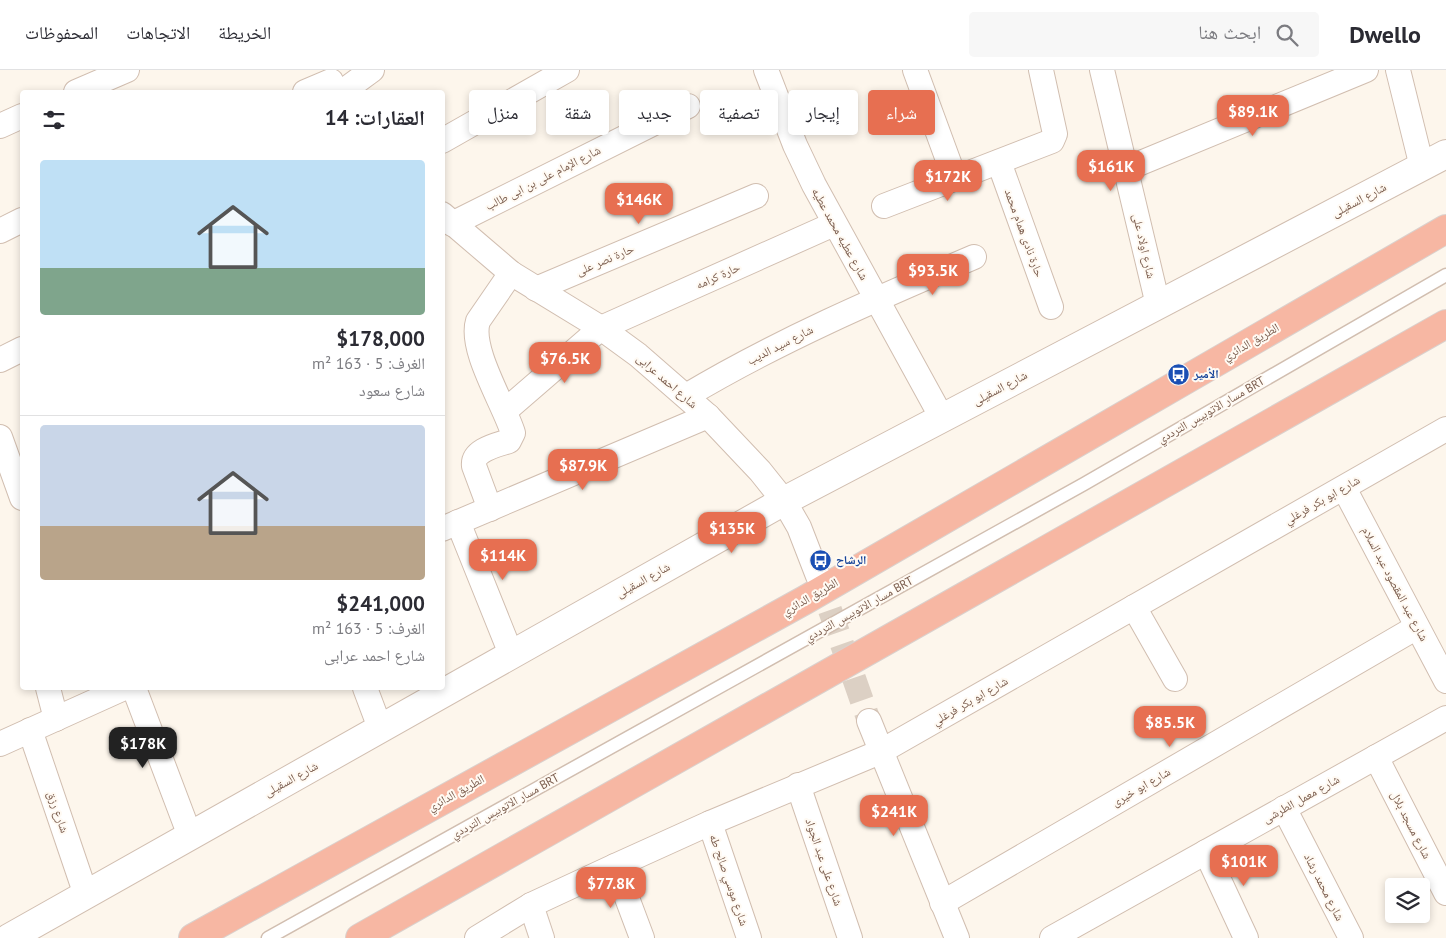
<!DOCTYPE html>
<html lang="ar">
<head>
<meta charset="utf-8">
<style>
  body { margin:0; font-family:"PT Sans","Noto Naskh Arabic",sans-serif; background:#f7f7f7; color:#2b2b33; direction:rtl; height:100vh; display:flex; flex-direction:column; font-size:19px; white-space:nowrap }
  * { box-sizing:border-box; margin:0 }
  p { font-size:16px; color:#7c7c81 }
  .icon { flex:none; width:28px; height:28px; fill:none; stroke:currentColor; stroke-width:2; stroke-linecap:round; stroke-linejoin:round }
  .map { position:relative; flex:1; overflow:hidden; direction:ltr }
  .details { position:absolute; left:20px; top:20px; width:425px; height:600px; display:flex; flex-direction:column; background:#fff; border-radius:5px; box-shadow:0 2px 8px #0003; direction:rtl }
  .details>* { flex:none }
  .top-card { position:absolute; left:460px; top:20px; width:475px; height:45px; direction:rtl; display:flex; gap:10px }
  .fabs { position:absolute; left:1385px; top:808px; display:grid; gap:10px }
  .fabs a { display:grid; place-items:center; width:45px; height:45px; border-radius:5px; background:#fff; box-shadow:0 2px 8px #0003; font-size:25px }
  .price { position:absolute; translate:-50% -42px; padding:0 11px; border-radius:10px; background:#e76f51; color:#fff; font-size:16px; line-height:32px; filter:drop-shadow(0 1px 2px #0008) }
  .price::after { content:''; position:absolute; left:50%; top:30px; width:15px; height:11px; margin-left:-8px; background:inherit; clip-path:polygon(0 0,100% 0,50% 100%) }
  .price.current { background:#222; color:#fff }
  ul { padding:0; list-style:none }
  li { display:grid; align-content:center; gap:10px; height:265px; padding:0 20px }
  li+li { border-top:1px solid #e1e1e2 }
  li span { display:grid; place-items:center; height:155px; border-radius:5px; color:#555 }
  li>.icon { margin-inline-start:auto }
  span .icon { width:90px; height:90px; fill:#fffc; stroke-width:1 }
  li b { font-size:21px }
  h2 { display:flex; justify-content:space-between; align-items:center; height:60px; padding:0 20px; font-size:21px }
  .pill { padding:0 18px; border-radius:5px; background:#fff; box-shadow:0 2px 8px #0003; font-size:18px; line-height:45px }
  .pill.current { background:#e76f51; color:#fff }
  header { display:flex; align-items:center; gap:30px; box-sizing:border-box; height:70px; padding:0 25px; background:#fff; border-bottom:1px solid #e1e1e2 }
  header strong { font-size:24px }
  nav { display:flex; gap:28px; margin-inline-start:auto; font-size:18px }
  .search { width:350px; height:45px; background:#f7f7f7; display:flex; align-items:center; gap:12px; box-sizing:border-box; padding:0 18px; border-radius:5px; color:#7c7c81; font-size:19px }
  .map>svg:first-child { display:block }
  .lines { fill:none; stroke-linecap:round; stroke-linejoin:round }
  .minor-tunnel { stroke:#dcd0c4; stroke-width:24; stroke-dasharray:24 12; stroke-linecap:butt }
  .service-casing { stroke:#d1beb0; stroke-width:15 }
  .minor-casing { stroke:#d1beb0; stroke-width:26 }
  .tertiary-casing { stroke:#d1beb0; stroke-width:30 }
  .motorway-casing { stroke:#dad1cd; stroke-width:30 }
  .service { stroke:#fff; stroke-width:12 }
  .minor { stroke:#fff; stroke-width:24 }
  .tertiary { stroke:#fff; stroke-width:28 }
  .motorway { stroke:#f7b7a3; stroke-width:28 }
  .labels { text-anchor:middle; stroke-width:4; stroke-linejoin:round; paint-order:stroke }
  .street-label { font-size:12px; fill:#7a5c4d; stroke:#fffaf3 }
  .transit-label { font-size:12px; font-weight:bold; fill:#164399; stroke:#fffaf3; text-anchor:start }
</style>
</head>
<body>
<header>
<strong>Dwello</strong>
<div class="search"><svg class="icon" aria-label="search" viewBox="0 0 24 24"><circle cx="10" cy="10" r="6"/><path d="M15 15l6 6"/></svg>ابحث هنا</div>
<nav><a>الخريطة</a><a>الاتجاهات</a><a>المحفوظات</a></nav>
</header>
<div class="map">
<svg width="1446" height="868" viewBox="0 0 1446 868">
  <rect width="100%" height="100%" fill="#fdf6ec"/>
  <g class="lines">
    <!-- minor-tunnel -->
    <polyline class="minor-tunnel" points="818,506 869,651"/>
    <defs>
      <polyline id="service" points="268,868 1084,414 1446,205"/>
      <g id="minor">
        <polyline points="766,0 795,75 814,115 942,348"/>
        <polyline points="915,0 955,109"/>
        <polyline points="1102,0 1158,235"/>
        <polyline points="1398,0 1422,97"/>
        <polyline points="76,22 127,0"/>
        <polyline points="305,22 331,11"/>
        <polyline points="342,22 372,0"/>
        <polyline points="0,56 22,46"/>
        <polyline points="442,71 567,0"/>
        <polyline points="999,92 1051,237"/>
        <polyline points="1126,99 1366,0"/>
        <polyline points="884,136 1052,71 1055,64 1041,0"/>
        <polyline points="442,144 511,203 601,258 638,285 708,346 760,401 784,431 799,457 818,506"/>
        <polyline points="452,154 688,36"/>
        <polyline points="0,161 22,150"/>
        <polyline points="536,219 756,126"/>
        <polyline points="0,290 22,279"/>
        <path d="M686 326C778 271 876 229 974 187"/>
        <polyline points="505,341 601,258 834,154"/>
        <polyline points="0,367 22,428"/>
        <polyline points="1344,418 1446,611"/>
        <path d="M490 439 474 396C472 380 497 375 509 371L513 363C504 334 469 279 478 251L511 203"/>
        <polyline points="458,452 511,584"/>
        <polyline points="442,459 708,346"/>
        <polyline points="1134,537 1175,609"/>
        <polyline points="48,618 56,649"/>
        <polyline points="134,618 190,766"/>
        <polyline points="365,618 380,658"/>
        <polyline points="869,651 957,868"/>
        <polyline points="30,660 86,825"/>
        <polyline points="0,674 124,618"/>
        <polyline points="1376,687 1446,823"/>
        <polyline points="798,715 850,868"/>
        <polyline points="1284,738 1351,868"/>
        <polyline points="710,753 749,868"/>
        <polyline points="1206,782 1246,868"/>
        <polyline points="615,796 642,868"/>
        <polyline points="942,833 1417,557"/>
        <polyline points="531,835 542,868"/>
        <polyline points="477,868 531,835 615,796 710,753 880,682 1446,359"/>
        <polyline points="1052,868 1446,648"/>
      </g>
      <polyline id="tertiary" points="9,868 784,431 1446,84"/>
      <g id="motorway">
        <polyline points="193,868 805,530 1446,159"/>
        <polyline points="360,868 1446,254"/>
      </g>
    </defs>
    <!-- service casing -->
    <use href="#service" class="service-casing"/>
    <!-- minor casing -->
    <use href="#minor" class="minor-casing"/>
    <!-- tertiary casing -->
    <use href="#tertiary" class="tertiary-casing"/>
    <!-- motorway casing -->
    <use href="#motorway" class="motorway-casing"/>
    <!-- service -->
    <use href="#service" class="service"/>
    <!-- minor -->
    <use href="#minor" class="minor"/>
    <!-- tertiary -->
    <use href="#tertiary" class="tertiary"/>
    <!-- motorway -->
    <use href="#motorway" class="motorway"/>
  </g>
  <!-- icons -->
  <defs>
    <symbol id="bus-disc" viewBox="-11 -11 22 22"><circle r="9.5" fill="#1a4fb4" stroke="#fffaf3"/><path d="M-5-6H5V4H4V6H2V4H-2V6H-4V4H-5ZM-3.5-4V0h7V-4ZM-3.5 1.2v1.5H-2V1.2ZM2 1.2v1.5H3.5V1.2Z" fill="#fff"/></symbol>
  </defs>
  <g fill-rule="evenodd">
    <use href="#bus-disc" x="1166" y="292" width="25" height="25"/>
    <use href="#bus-disc" x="808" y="478" width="25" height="25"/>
  </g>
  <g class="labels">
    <!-- street labels -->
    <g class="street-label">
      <text transform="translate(543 108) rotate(-27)" y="4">شارع الإمام على بن ابى طالب</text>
      <text transform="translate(1359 130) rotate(-28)" y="4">شارع السقيلى</text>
      <text transform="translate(1024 163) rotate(70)" y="4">حارة نادى همام محمد</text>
      <text transform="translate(840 164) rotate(61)" y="4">شارع عطيه محمد عطيه</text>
      <text transform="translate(1144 176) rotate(77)" y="4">شارع اولاد على</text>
      <text transform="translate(605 190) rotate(-23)" y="4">حارة نصر على</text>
      <text transform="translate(718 206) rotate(-24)" y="4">حارة كرامه</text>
      <text transform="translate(1251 272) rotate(-30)" y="4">الطريق الدائري</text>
      <text transform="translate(780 275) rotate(-27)" y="4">شارع سيد الديب</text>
      <text transform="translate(667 311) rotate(41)" y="4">شارع احمد عرابى</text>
      <text transform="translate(1000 318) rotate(-28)" y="4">شارع السقيلى</text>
      <text transform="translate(1211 340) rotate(-30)" y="4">مسار الاتوبيس الترددي BRT</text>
      <text transform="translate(1322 430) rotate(-30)" y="4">شارع ابو بكر فرغلي</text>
      <text transform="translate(643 510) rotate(-29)" y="4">شارع السقيلى</text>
      <text transform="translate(1395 514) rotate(62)" y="4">شارع عبد المقصود عبد السلام</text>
      <text transform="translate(810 527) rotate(-30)" y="4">الطريق الدائري</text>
      <text transform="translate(859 539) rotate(-29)" y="4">مسار الاتوبيس الترددي BRT</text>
      <text transform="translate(970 631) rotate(-30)" y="4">شارع ابو بكر فرغلي</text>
      <text transform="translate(291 709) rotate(-29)" y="4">شارع السقيلى</text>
      <text transform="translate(1141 717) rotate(-30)" y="4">شارع ابو خيرى</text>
      <text transform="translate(456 723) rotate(-29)" y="4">الطريق الدائري</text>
      <text transform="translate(1301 729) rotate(-29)" y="4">شارع معمل الطرشى</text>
      <text transform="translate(505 736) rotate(-29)" y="4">مسار الاتوبيس الترددي BRT</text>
      <text transform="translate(58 742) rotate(71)" y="4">شارع رزق</text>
      <text transform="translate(1411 755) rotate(63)" y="4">شارع مسجد بلال</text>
      <text transform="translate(824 792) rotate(71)" y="4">شارع على عبد الجواد</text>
      <text transform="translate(729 810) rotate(71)" y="4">شارع موسي صالح طه</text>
      <text transform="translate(1324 817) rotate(63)" y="4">شارع محمد رشاد</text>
    </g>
    <!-- transit labels -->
    <g class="transit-label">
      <text x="1194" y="308">الأمير</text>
      <text x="836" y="494">الرشاح</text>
    </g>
  </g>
</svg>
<div class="fabs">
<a><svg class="icon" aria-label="layers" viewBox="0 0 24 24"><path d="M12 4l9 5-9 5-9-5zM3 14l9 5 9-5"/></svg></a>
</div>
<b class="price" style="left:1253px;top:67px">$89.1K</b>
<b class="price" style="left:1111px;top:122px">$161K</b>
<b class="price" style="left:948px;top:132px">$172K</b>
<b class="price" style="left:639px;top:155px">$146K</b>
<b class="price" style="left:933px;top:226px">$93.5K</b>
<b class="price" style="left:565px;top:314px">$76.5K</b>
<b class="price" style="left:583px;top:421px">$87.9K</b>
<b class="price" style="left:732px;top:484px">$135K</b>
<b class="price" style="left:503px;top:511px">$114K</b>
<b class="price" style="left:1170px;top:678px">$85.5K</b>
<b class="price current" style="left:143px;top:699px">$178K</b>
<b class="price" style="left:894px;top:767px">$241K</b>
<b class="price" style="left:1244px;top:817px">$101K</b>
<b class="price" style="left:611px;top:839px">$77.8K</b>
<div class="top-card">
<a class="pill current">شراء</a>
<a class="pill">إيجار</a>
<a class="pill">تصفية</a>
<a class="pill">جديد</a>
<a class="pill">شقة</a>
<a class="pill">منزل</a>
</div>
<section class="details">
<h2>العقارات: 14<svg class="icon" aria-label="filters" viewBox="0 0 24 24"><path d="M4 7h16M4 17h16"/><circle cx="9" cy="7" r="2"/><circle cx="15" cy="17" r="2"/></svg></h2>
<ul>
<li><span style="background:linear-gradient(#bfe0f5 70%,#7fa58c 0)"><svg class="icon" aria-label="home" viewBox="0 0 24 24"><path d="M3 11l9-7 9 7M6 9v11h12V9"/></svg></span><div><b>$178,000</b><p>الغرف: 5 · 163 m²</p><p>شارع سعود</p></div></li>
<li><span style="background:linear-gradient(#c9d6e8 65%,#b9a48a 0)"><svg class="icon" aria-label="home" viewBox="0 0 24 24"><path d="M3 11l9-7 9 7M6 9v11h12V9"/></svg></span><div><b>$241,000</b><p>الغرف: 5 · 163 m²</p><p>شارع احمد عرابى</p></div></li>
</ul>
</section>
</div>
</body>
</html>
